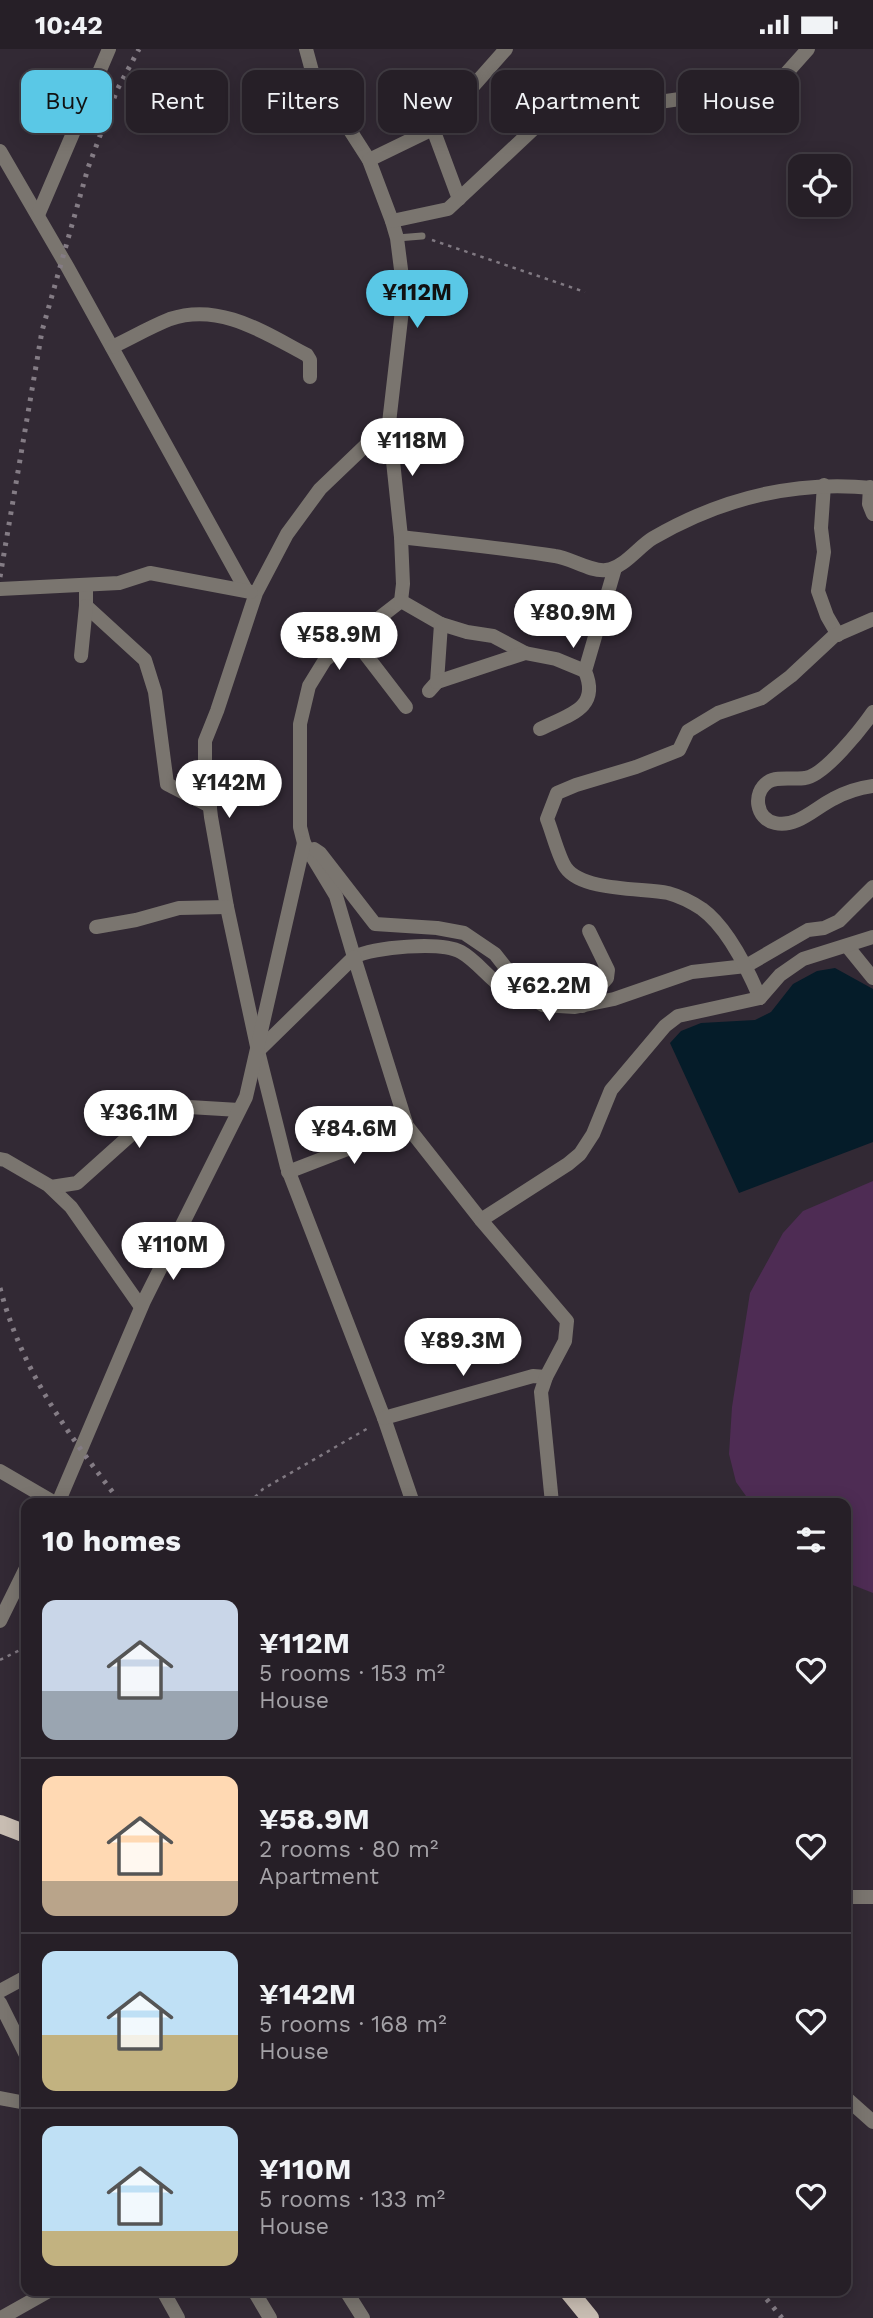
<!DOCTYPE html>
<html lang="en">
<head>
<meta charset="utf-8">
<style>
  body { margin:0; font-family:"Work Sans",sans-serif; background:#2e272f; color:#f1f3f6; height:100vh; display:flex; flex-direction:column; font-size:26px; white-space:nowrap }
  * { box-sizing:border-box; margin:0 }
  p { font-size:23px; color:#a4a2a7 }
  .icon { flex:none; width:38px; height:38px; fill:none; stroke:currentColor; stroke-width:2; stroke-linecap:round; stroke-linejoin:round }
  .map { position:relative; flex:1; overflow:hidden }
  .panel { position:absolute; left:21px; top:1449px; width:830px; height:798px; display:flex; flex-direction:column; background:#261f27; border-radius:14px; box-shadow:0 4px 18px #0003,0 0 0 2px #423d44 }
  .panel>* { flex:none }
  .top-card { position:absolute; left:21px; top:21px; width:831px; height:63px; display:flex; gap:14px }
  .buttons { position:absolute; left:788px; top:105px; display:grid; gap:14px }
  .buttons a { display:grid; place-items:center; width:63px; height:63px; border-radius:14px; background:#261f27; box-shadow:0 4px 18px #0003,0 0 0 2px #423d44; font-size:35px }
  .price { position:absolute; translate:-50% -60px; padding:0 16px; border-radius:24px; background:#fff; color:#222; font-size:23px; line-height:46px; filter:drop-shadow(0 2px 4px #0008) }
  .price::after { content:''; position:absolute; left:50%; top:42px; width:21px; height:16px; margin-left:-10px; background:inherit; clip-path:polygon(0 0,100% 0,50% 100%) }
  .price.selected { background:#5ac8e6; color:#111 }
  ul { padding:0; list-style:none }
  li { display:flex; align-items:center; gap:21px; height:175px; padding:0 21px }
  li+li { border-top:2px solid #423d44 }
  li span { display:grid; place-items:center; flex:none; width:196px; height:140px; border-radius:14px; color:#555 }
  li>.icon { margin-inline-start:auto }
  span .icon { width:84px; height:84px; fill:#fffc; stroke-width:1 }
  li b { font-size:30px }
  h2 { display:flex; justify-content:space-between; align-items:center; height:84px; padding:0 21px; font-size:30px }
  .pill { padding:0 24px; border-radius:14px; background:#261f27; box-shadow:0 4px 18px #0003,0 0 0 2px #423d44; font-size:24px; line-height:63px }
  .pill.selected { background:#5ac8e6; color:#111 }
  .status { display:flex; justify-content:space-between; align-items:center; height:49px; padding:0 35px; background:#261f27; direction:ltr }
  .status svg { height:19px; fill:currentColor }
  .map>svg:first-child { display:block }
  .green { fill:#4e2c54 }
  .water { fill:#051c29 }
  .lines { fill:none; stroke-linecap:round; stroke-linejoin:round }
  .path { stroke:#807982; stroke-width:2.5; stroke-dasharray:3.5 5; stroke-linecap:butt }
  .service { stroke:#7a756f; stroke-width:7 }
  .minor { stroke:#7a756f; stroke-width:14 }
  .primary { stroke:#c8bdb2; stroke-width:18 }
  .rail { stroke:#847c85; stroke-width:5; stroke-dasharray:3.5 7; stroke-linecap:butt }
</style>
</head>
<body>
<div class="status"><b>10:42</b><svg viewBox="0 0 49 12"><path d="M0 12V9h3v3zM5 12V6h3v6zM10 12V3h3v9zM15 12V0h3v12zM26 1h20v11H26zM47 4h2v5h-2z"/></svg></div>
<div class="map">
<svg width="873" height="2269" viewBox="0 0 873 2269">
  <rect width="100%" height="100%" fill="#322934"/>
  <!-- green -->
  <polygon class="green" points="873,1132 873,1544 845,1533 845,1454 751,1454 736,1433 729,1405 732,1358 750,1244 783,1184 803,1162"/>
  <!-- water -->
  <polygon class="water" points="835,919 873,940 873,1093 739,1144 670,994 681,982 701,974 755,971 771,963 793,935 817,922"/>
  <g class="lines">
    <!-- path -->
    <g class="path">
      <polyline points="432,191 585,243"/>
      <polyline points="249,1454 263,1440 370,1378"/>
      <polyline points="0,1611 26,1598"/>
    </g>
    <!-- service -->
    <polyline class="service" points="397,189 422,187"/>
    <!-- minor -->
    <g class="minor">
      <path d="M306 0 312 22 369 111 392 172 397 189 404 244 389 374 401 488 403 535 401 552 325 611 309 637 300 675V778L304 794 336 847 354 908C374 898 441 892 461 903 483 915 501 949 527 946"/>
      <polyline points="433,80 459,150"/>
      <polyline points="0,102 68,219 246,541"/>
      <polyline points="369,111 437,78 506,0"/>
      <polyline points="38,166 109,0"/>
      <polyline points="392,172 448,160 542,72 570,60 594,54 652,54 694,48 738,50 759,46 783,28 808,0"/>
      <path d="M112 298C131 289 150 278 170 270 220 253 265 284 307 306L310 311V328"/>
      <polyline points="389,374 320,440 287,485 256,544 217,662 205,692 205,716 211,768 227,858 258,1002 287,1118 384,1369 413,1454"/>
      <polyline points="824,436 821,479 824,503 818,542 827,567 838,586"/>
      <polyline points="870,438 869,455 873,465"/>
      <path d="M401 488C452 494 504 499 555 507 571 509 590 523 606 521 624 519 638 498 653 489 722 449 794 431 873 439"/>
      <polyline points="86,536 86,557 145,611 155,643 167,735 210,757"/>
      <polyline points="0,540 119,534 150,524 251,543"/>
      <polyline points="401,552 441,575 437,633 429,642"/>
      <polyline points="441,575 467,583 493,587 525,604"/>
      <polyline points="353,589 406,658"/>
      <polyline points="81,607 86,557"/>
      <polyline points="437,633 525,604 556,610 585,622"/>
      <path d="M873 663C862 679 824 727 805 729 794 731 777 727 768 733 752 744 756 770 775 774 797 779 815 759 833 750 846 743 858 739 873 737"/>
      <path d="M540 680C568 666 601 660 585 622L615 519"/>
      <polyline points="314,800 320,804 375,875 437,879 464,884 495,905 527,946 543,956 575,958 614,950 692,923 746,917 808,881 824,879 839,872 873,838"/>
      <polyline points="96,878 136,871 179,859 227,858"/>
      <polyline points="847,897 873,929"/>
      <path d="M760 949C748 921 727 878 702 860 693 854 679 847 668 844 642 839 582 842 566 819 559 810 552 782 547 770L557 744 576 736 636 718 679 701 688 682 718 664 762 649 791 627 834 587 873 570"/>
      <polyline points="582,957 607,929 608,921 589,882"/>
      <polyline points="259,1001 354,908 407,1077 481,1171"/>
      <polyline points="0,1110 5,1111 48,1136 71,1158 141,1258"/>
      <polyline points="288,1123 407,1077"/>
      <polyline points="51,1138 77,1134 135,1082 189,1058 239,1061"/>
      <polyline points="384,1369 533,1327 546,1328"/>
      <polyline points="0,1422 55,1454"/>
      <polyline points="58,1454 144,1252 246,1048 304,794"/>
      <polyline points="552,1454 541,1343 546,1328 565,1292 567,1272 481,1171 568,1115 580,1105 593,1085 611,1041 665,977 678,967 760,949 780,926 803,910 873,888"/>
      <polyline points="0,1572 26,1519"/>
      <polyline points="845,1848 873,1848"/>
      <polyline points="0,1942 26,1928"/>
      <polyline points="0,1954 26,2006"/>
      <polyline points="845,2048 873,2073"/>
      <polyline points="0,2049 26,2054"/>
      <polyline points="163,2242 178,2269"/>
      <polyline points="254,2242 270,2269"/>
      <polyline points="346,2242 363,2269"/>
      <polyline points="1,2269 49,2242"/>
    </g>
    <!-- primary -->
    <g class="primary">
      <polyline points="0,1775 26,1785"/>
      <polyline points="568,2242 590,2269"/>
    </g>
    <!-- rail -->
    <g class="rail">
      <polyline points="0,528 42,282 88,119 117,41 139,0"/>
      <path d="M0 1239C23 1325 68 1385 121 1454"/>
      <polyline points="760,2242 782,2269"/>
    </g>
  </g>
</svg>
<div class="buttons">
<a><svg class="icon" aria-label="locate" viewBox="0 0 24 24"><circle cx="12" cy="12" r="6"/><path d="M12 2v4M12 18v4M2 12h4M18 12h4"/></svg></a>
</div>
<b class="price selected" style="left:417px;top:281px">¥112M</b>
<b class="price" style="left:412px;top:429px">¥118M</b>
<b class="price" style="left:573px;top:601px">¥80.9M</b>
<b class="price" style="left:339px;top:623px">¥58.9M</b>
<b class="price" style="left:229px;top:771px">¥142M</b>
<b class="price" style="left:549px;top:974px">¥62.2M</b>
<b class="price" style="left:139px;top:1101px">¥36.1M</b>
<b class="price" style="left:354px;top:1117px">¥84.6M</b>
<b class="price" style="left:173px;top:1233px">¥110M</b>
<b class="price" style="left:463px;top:1329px">¥89.3M</b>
<div class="top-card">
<a class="pill selected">Buy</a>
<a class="pill">Rent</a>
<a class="pill">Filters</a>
<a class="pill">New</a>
<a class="pill">Apartment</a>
<a class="pill">House</a>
</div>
<section class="panel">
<h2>10 homes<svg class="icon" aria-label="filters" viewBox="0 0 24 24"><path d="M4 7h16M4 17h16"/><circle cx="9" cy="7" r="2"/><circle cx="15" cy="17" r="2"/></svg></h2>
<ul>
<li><span style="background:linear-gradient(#c9d6e8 65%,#9aa5b1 0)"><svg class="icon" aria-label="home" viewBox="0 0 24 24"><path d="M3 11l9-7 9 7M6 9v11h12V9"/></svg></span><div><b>¥112M</b><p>5 rooms · 153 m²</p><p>House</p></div><svg class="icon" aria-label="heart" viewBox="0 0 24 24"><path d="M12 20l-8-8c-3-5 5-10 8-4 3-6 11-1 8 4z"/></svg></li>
<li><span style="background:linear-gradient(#ffd9b3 75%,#b9a48a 0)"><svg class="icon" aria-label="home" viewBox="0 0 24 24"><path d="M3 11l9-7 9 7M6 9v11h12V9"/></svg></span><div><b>¥58.9M</b><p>2 rooms · 80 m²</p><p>Apartment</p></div><svg class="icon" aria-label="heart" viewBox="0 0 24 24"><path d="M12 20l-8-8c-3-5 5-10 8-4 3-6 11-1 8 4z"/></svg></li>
<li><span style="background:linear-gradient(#bfe0f5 60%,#c2b280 0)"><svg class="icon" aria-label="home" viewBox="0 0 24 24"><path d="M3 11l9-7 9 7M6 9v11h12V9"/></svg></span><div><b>¥142M</b><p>5 rooms · 168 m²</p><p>House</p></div><svg class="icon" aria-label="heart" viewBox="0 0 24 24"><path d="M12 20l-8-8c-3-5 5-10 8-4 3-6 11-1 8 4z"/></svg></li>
<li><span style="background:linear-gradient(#bfe0f5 75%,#c2b280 0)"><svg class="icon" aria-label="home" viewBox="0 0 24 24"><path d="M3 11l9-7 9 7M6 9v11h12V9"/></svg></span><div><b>¥110M</b><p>5 rooms · 133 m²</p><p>House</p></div><svg class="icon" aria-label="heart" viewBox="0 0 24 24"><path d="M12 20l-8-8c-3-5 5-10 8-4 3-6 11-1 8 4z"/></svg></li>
</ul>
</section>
</div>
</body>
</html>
